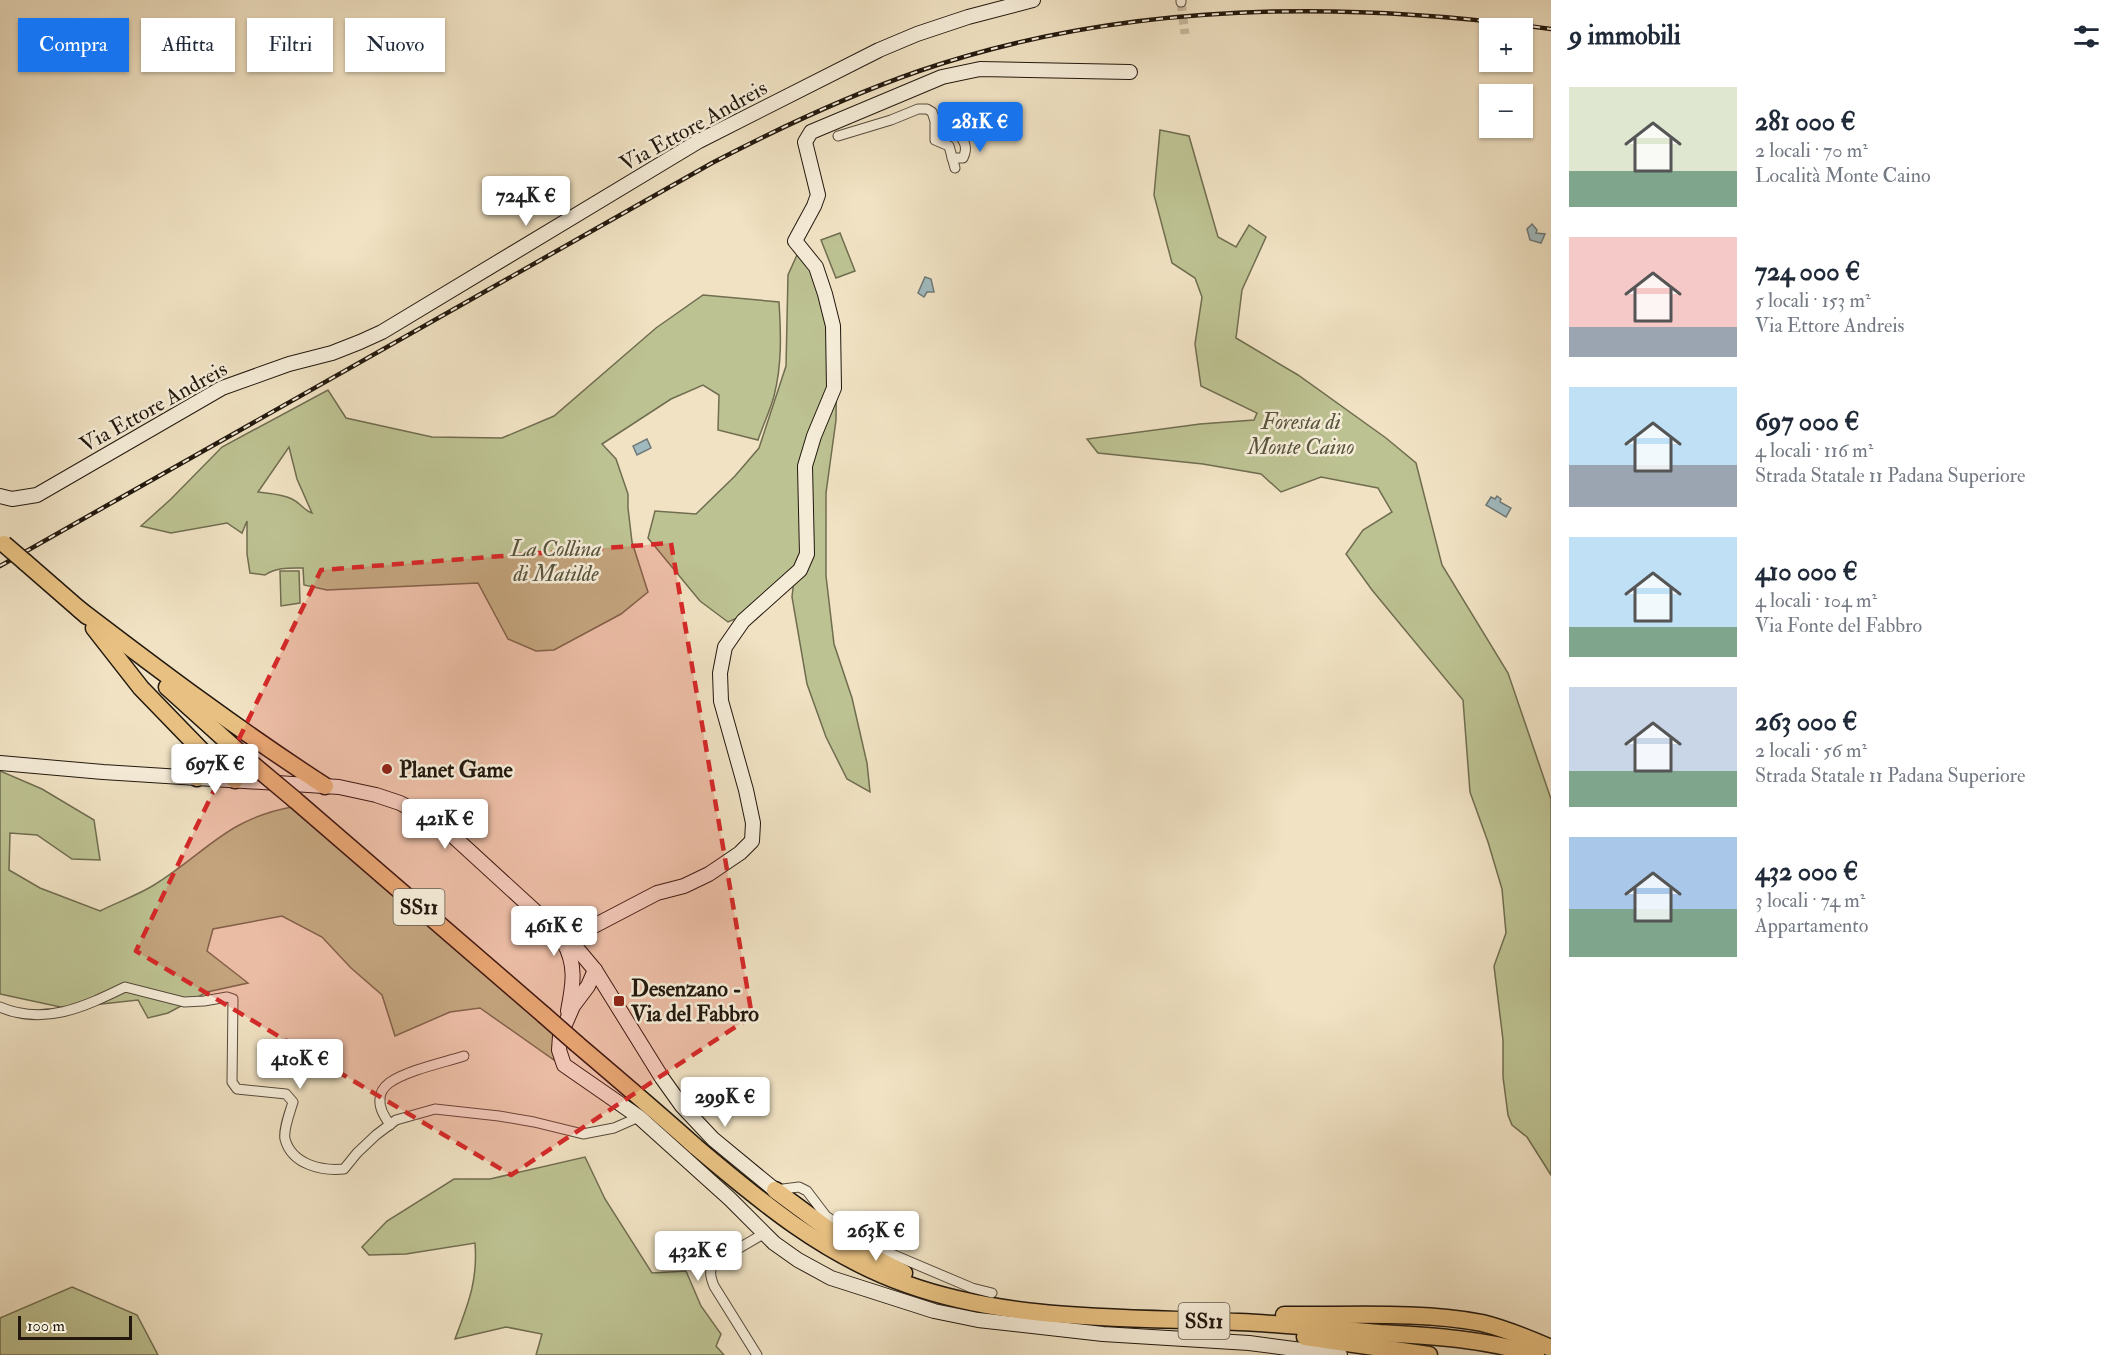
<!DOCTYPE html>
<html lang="it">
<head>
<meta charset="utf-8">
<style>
  body { margin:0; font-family:"IM FELL Double Pica",serif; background:#f6f6f7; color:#1f2937; height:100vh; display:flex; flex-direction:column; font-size:22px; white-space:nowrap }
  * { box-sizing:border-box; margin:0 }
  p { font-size:20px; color:#747a83 }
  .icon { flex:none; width:33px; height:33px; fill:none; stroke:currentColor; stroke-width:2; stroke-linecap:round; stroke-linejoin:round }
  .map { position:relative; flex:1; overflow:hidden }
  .side { display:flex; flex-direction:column; background:#fff; width:570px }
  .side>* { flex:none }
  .banner { position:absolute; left:18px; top:18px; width:570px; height:54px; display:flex; gap:12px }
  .fabs { position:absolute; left:1479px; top:18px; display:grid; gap:12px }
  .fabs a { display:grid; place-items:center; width:54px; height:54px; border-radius:0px; background:#fff; box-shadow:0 2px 4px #0004; font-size:30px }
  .scale { position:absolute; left:18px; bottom:15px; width:114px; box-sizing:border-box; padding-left:6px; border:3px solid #22180e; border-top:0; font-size:16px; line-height:21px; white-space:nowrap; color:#22180e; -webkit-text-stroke:4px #f5ecd8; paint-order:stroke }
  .price { position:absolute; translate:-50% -51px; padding:0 14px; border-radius:6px; background:#fff; color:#222; font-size:20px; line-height:39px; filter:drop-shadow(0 2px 3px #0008) }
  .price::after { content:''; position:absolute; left:50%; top:36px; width:18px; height:14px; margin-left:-9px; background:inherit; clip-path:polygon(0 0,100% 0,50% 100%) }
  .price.on { background:#1a73e8; color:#fff }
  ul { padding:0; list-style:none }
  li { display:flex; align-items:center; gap:18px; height:150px; padding:0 18px }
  li span { display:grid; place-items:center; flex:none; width:168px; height:120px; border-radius:0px; color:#555 }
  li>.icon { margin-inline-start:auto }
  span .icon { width:72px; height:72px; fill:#fffc; stroke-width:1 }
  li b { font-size:26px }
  h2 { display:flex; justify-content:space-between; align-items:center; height:72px; padding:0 18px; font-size:26px }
  .chip { padding:0 21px; border-radius:0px; background:#fff; box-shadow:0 2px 4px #0004; font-size:21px; line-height:54px }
  .chip.on { background:#1a73e8; color:#fff }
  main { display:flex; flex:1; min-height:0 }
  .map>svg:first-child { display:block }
  .green { fill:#bdc292; stroke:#706d50; stroke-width:1.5; fill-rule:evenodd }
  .water { fill:#a1babf; stroke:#6e7978; stroke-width:1.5 }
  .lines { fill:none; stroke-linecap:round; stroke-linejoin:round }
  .street-tunnel { stroke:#c7ba9f; stroke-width:9; stroke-dasharray:9 4.5; stroke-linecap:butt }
  .street-casing { stroke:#564a3b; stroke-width:11 }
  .secondary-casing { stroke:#22180e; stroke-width:16 }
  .highway-casing { stroke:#22180e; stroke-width:19 }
  .street { stroke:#f5ecd8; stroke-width:9 }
  .secondary { stroke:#f5ecd8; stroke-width:14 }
  .highway { stroke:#e8c182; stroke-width:16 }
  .rail-casing { stroke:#22180e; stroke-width:4.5 }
  .rail { stroke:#f5ecd8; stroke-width:2; stroke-dasharray:7; stroke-linecap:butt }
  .highway-bridge-casing { stroke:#22180e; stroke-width:19; stroke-linecap:butt }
  .highway-bridge { stroke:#e8c182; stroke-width:16 }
  .marked { fill:#d62828; fill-opacity:0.2; stroke:#d62828; stroke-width:4.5; stroke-dasharray:12 8; stroke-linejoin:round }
  .poi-dot { fill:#8f2418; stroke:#f5ecd8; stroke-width:2 }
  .labels { text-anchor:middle; stroke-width:5; stroke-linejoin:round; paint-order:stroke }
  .shield { fill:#f5ecd8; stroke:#61584b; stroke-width:1.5 }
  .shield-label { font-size:21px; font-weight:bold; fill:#22180e }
  .street-label { font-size:22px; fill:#22180e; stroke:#f5ecd8 }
  .park-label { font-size:22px; font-style:italic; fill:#58543c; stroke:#f5ecd8 }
  .poi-label { font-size:22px; font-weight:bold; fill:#22180e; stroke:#f5ecd8; text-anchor:start }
</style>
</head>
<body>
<main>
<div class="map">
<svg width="1551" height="1355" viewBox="0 0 1551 1355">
  <rect width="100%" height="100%" fill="#f0e2c3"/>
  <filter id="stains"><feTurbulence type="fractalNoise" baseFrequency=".00333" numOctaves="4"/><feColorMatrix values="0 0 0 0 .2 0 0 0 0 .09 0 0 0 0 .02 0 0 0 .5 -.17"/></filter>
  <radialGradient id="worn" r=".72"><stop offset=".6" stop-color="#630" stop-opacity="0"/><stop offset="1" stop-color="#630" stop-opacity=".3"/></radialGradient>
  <!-- green -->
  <g class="green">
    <polygon points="1160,130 1189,136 1218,237 1236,247 1249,225 1266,237 1242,290 1236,338 1298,375 1386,438 1416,463 1442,565 1508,673 1551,799 1551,1175 1527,1137 1512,1125 1508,1115 1503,1077 1503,1040 1494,966 1506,933 1502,889 1488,842 1470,792 1463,700 1372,590 1346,554 1363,530 1392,512 1378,488 1321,477 1281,492 1261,474 1203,464 1098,453 1087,439 1200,424 1254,420 1257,413 1201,386 1195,344 1202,297 1195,278 1172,263 1154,195"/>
    <polygon points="840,233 855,271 836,278 821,240"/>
    <polygon points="801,246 837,339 836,420 826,493 826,576 834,644 852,698 867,763 870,792 847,779 826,737 807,684 792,597 794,579 765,606 728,622 700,601 648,538 655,511 696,514 735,476 759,448 786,366 788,275"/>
    <path d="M703 295 779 302C781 334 782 365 774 396 770 411 763 425 758 440L718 430 719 395 703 385 671 399 602 444 616 459 628 494V508L632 542 648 592 621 614 554 650 536 651 508 639 478 583 327 590 304 585 303 568C289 568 277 567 265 575L250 573 247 554V521L242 533 227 523 171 533 141 526 171 499 222 447 328 390 346 418 432 437 502 438 554 416 656 328ZM289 447 297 479 312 513C303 510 301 503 292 499 282 494 270 494 258 492Z"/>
    <polygon points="280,571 299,571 300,603 281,606"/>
    <path d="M0 771 42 789 94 820 100 860 72 859 37 835 10 833 9 870 40 888 100 911C118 902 138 895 154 885 206 853 226 819 292 807L553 1031 554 1060 480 1008 450 1012 395 1036 382 995 351 968 322 937 282 916 213 929 207 951 248 983 207 992 168 1013 148 1018 138 1000 65 1008 0 994Z"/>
    <path d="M585 1157 605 1199 652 1273 686 1271 701 1306 721 1334 716 1346 724 1355H536L542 1334 506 1327 455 1339C468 1304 478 1281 475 1243L406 1254 369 1255 362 1247 387 1221 454 1179H490Z"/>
    <polygon points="72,1287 137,1315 158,1355 0,1355 0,1318"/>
  </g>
  <!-- water -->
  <g class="water">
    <polygon points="1532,224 1537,230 1536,233 1545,234 1541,243 1530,240 1527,229"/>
    <polygon points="925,277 931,279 934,292 927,292 924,297 918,293"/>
    <polygon points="647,439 651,448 637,455 633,446"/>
    <polygon points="1497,496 1501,499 1500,502 1511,508 1506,517 1486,505 1491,497 1495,499"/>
  </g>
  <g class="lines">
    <!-- street-tunnel -->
    <polyline class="street-tunnel" points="1181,2 1185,34"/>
    <defs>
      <g id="street">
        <polyline points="1181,0 1181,2"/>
        <polyline points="838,136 891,120 918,109 927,109 932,112 935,121 935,140 949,146 955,168"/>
        <path d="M952 158H963C970 144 961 138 953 127 954 116 957 113 967 110"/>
        <path d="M0 1007C44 1026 84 1007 125 987L184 1002 204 1001 227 997 233 999 232 1082 237 1089 286 1094 293 1102C290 1112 283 1130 285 1139 292 1165 322 1171 344 1169L357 1153 376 1135 396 1120 435 1109 499 1116 534 1122 583 1134 614 1128 639 1117"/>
        <path d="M390 1125C385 1117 379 1109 380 1099 380 1093 384 1087 389 1083 408 1070 442 1063 464 1056"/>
        <polyline points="775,1190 799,1187 807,1191 826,1216 868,1244 972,1288 992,1293"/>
        <path d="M757 1355 714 1286C710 1276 708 1268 717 1261L765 1233"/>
      </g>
      <g id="secondary">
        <polyline points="0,496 12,499 37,495 222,388 289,364 332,353 360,342 382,332 699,141 879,50 917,34 968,17 1033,0"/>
        <polyline points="0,763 103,772 339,787 376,795 400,803 441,825 548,923 569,939 595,970 662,1078 682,1106 713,1139 775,1190"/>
        <polyline points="569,939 657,893 684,886 709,874 740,853 752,841 753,823 746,790 721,701 720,673 725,647 743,621 800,570 807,554 805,466 814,436 834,388 833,326 825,294 816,267 795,241 814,206 818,195 805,142 811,132 942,77 980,69 1130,72"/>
        <path d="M563 941C577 965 573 985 568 1011"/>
        <polyline points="595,970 588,986 573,1006 560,1036 559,1050 564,1065 639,1117 730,1199 774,1243 798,1260 831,1278 934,1311 978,1320 1103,1334 1249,1343 1340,1355"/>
      </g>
      <g id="highway">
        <polyline points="25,562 87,616"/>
        <path d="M79 609C159 670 240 731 325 786"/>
        <polyline points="94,628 141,688 204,753 235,780"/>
        <polyline points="167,687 251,763"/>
        <polyline points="197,778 204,753"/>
        <polyline points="294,799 544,1015"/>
        <path d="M577 1044C617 1078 657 1112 696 1147 761 1202 824 1255 906 1284 1012 1322 1128 1317 1239 1322 1286 1324 1333 1329 1380 1333 1433 1336 1485 1339 1536 1355"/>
        <polyline points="775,1190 848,1244 904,1273"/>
        <path d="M1284 1315C1346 1316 1421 1311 1482 1323 1506 1329 1528 1338 1551 1348"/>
        <polyline points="1305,1337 1429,1355"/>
      </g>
    </defs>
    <!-- street casing -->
    <use href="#street" class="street-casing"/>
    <!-- secondary casing -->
    <use href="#secondary" class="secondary-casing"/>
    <!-- highway casing -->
    <use href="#highway" class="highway-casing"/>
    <!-- street -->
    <use href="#street" class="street"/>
    <!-- secondary -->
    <use href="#secondary" class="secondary"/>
    <!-- highway -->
    <use href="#highway" class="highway"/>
    <defs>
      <path id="rail" d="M0 566 712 163C779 128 847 96 919 71 1120 2 1343 0 1551 29"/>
    </defs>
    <!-- rail casing -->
    <use href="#rail" class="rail-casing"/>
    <!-- rail -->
    <use href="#rail" class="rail"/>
    <defs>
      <g id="highway-bridge">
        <polyline points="4,544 25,562"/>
        <polyline points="251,763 294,799"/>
        <polyline points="544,1015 577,1044"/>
      </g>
    </defs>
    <!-- highway-bridge casing -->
    <use href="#highway-bridge" class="highway-bridge-casing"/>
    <!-- highway-bridge -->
    <use href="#highway-bridge" class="highway-bridge"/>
  </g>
  <!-- marked area -->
  <path class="marked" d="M671 543 752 1016 511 1175 136 951 321 570Z"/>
  <!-- markers -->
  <g class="poi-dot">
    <circle cx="387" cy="769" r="6"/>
    <rect x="613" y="995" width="12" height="12" rx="3"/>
  </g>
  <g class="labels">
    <!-- shield labels -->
    <g class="shield">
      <rect x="393.5" y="889" width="51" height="36" rx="4.5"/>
      <rect x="1178.5" y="1303" width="51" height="36" rx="4.5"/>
    </g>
    <g class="shield-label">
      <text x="419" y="914">SS11</text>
      <text x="1204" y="1328">SS11</text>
    </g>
    <!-- street labels -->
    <g class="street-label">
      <text transform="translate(693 125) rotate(-29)" y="8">Via Ettore Andreis</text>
      <text transform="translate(153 406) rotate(-29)" y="8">Via Ettore Andreis</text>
    </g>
    <!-- park labels -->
    <g class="park-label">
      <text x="1301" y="429">Foresta di<tspan x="1301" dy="25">Monte Caino</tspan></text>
      <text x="556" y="556">La Collina<tspan x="556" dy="25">di Matilde</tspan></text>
    </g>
    <!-- poi labels -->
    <g class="poi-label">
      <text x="399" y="777">Planet Game</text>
      <text x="631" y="996">Desenzano -<tspan x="631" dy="25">Via del Fabbro</tspan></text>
    </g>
  </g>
  <rect width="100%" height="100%" filter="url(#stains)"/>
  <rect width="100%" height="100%" fill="url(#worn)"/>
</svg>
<div class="fabs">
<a>+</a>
<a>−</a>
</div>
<div class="scale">100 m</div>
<b class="price on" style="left:980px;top:153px">281K €</b>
<b class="price" style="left:526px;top:227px">724K €</b>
<b class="price" style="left:215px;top:795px">697K €</b>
<b class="price" style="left:445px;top:850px">421K €</b>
<b class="price" style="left:554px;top:957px">461K €</b>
<b class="price" style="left:300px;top:1090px">410K €</b>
<b class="price" style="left:725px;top:1128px">299K €</b>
<b class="price" style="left:876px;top:1262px">263K €</b>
<b class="price" style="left:698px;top:1282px">432K €</b>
<div class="banner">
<a class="chip on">Compra</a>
<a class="chip">Affitta</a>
<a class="chip">Filtri</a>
<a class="chip">Nuovo</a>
</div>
</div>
<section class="side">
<h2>9 immobili<svg class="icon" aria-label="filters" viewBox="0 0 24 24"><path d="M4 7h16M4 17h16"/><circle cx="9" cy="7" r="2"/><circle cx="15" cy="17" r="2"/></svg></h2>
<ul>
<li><span style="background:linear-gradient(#dfe7d0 70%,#7fa58c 0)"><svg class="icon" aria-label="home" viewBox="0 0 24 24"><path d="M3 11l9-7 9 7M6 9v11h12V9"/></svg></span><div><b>281 000 €</b><p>2 locali · 70 m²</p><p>Località Monte Caino</p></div></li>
<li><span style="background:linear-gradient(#f6c9c9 75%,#9aa5b1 0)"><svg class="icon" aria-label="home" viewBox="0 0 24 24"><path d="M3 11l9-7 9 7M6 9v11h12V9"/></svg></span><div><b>724 000 €</b><p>5 locali · 153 m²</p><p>Via Ettore Andreis</p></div></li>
<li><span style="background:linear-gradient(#bfe0f5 65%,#9aa5b1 0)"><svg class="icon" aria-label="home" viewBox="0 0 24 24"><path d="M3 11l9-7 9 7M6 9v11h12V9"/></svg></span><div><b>697 000 €</b><p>4 locali · 116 m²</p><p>Strada Statale 11 Padana Superiore</p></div></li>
<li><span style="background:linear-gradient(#bfe0f5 75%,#7fa58c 0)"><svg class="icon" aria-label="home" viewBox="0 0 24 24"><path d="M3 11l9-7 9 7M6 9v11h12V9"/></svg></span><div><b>410 000 €</b><p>4 locali · 104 m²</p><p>Via Fonte del Fabbro</p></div></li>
<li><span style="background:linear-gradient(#c9d6e8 70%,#7fa58c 0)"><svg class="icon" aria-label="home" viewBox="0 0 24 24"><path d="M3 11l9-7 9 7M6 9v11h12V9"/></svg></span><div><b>263 000 €</b><p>2 locali · 56 m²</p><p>Strada Statale 11 Padana Superiore</p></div></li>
<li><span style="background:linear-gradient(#a9c7e8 60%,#7fa58c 0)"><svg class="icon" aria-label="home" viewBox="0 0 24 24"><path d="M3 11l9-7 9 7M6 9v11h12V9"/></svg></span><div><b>432 000 €</b><p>3 locali · 74 m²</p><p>Appartamento</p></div></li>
</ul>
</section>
</main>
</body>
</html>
